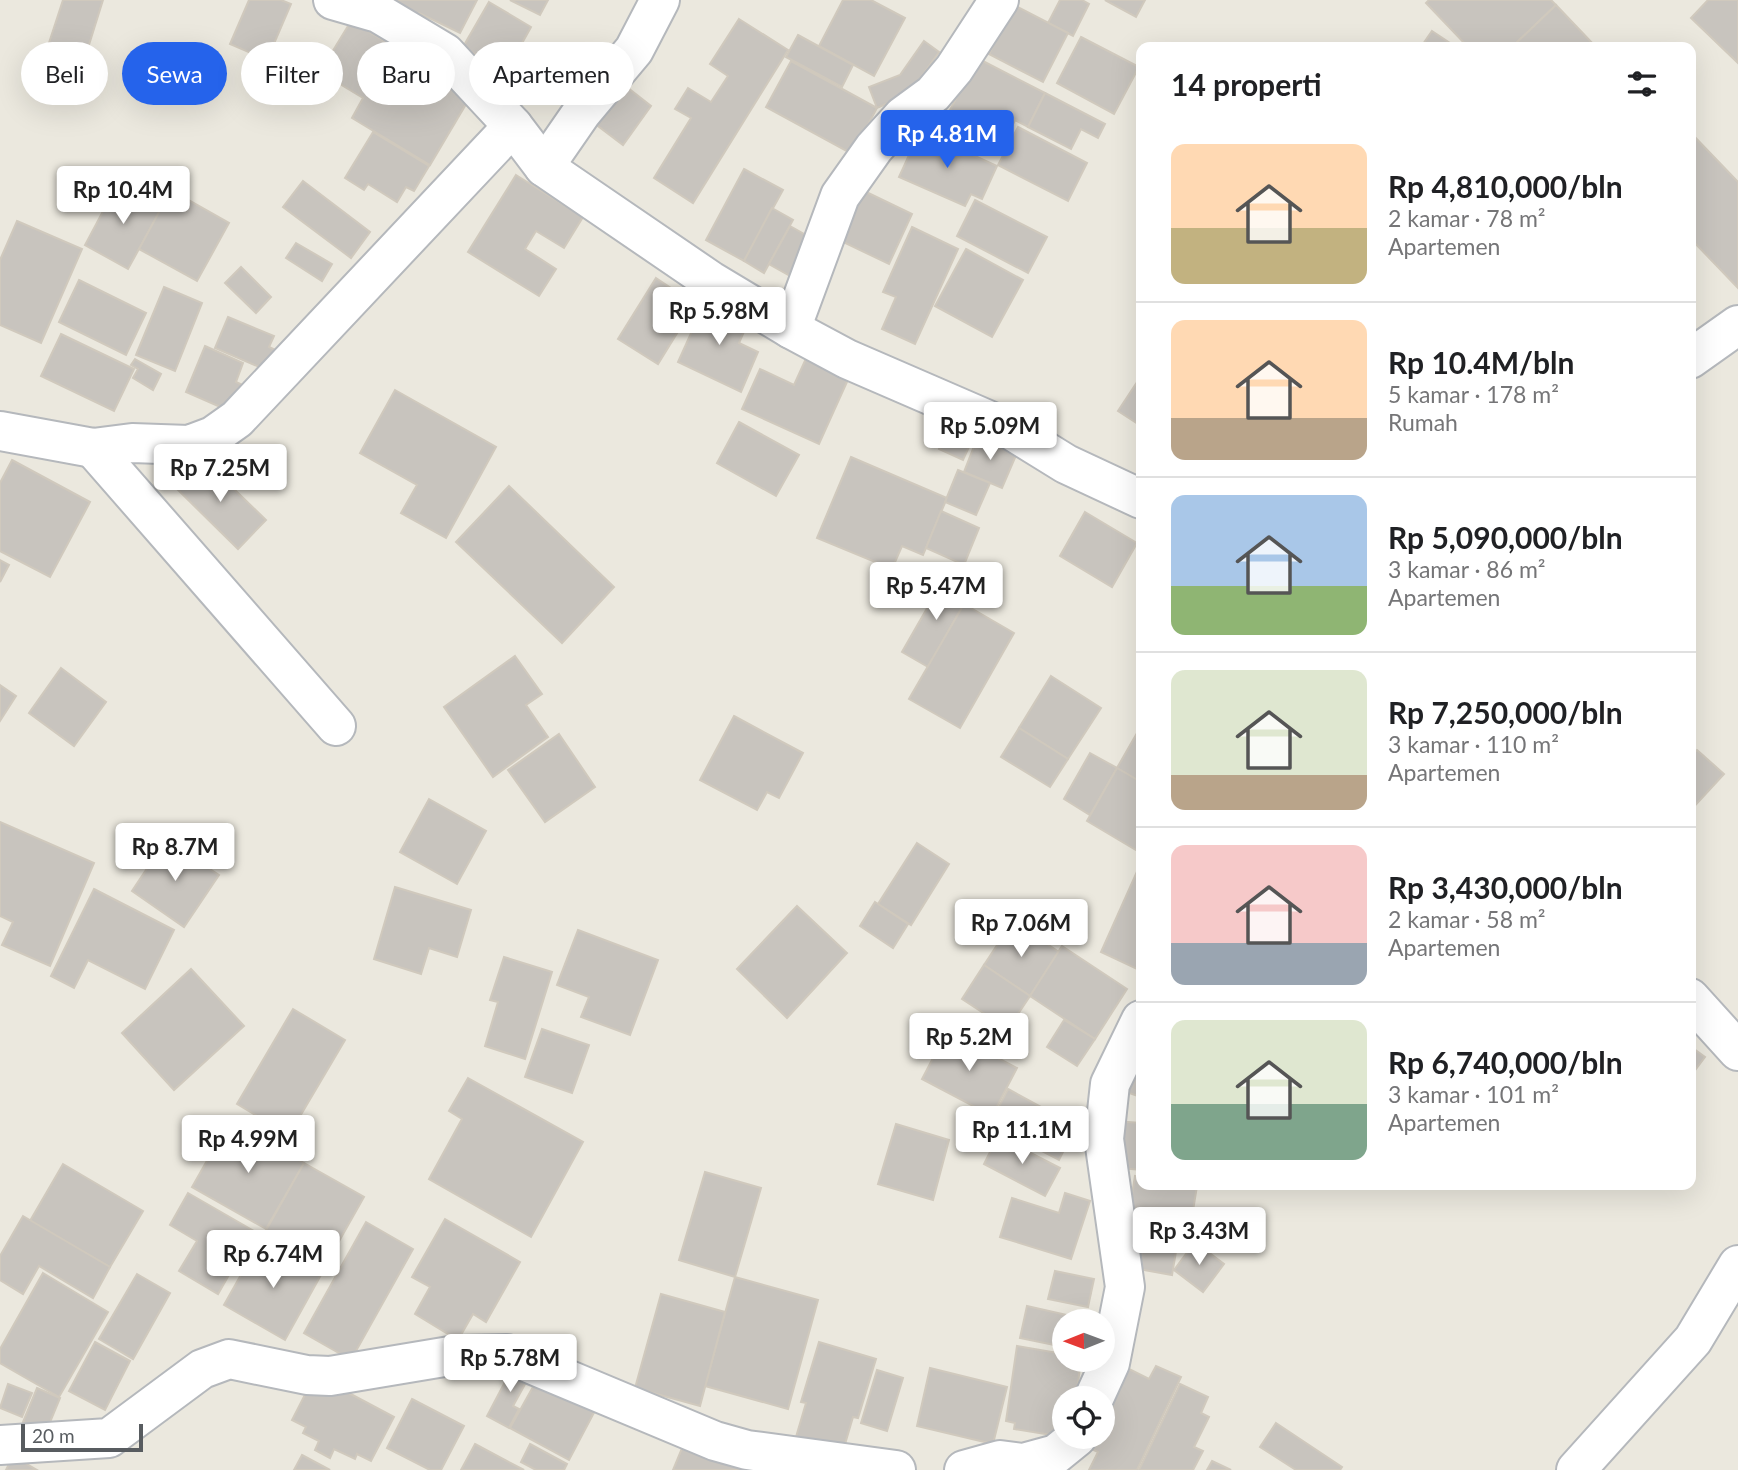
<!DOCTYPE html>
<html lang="id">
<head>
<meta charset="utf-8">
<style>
  body { margin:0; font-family:Lato,sans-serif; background:#f6f6f6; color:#202124; height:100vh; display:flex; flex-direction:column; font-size:26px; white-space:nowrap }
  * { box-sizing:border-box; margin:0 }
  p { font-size:23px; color:#757577 }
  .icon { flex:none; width:38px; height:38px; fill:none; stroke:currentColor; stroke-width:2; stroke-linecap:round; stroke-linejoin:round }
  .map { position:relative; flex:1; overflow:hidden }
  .details { position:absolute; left:1136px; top:42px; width:560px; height:1148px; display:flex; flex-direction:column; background:#fff; border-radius:14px; box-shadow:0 7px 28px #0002 }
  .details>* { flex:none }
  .guide { position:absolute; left:21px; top:42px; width:665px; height:63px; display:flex; gap:14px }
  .needle { width:46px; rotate:269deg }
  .tools { position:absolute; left:1052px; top:1309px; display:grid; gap:14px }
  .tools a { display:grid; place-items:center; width:63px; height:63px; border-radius:50%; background:#fff; box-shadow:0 7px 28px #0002; font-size:35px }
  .scale { position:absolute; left:21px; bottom:18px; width:122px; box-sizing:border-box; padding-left:7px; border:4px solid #585c60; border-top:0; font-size:19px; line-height:24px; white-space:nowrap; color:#585c60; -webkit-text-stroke:5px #fff; paint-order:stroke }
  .price { position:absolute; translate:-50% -60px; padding:0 16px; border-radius:7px; background:#fff; color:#222; font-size:23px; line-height:46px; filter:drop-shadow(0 2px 4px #0008) }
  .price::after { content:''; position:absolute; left:50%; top:42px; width:21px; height:16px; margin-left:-10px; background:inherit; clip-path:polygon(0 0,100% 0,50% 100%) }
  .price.selected { background:#2563eb; color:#fff }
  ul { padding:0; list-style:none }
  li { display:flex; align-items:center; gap:21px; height:175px; padding:0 35px }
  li+li { border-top:2px solid #e0e0e0 }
  li span { display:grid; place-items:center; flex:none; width:196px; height:140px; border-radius:14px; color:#555 }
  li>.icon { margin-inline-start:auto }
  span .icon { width:84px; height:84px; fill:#fffc; stroke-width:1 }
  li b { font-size:30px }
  h2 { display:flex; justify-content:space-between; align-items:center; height:84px; padding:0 35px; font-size:30px }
  .tag { padding:0 24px; border-radius:32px; background:#fff; box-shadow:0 7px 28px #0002; font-size:24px; line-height:63px }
  .tag.selected { background:#2563eb; color:#fff }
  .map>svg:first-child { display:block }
  .building { fill:#c8c4be; stroke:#d0c9bd; stroke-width:2 }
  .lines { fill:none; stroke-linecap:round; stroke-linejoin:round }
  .street-casing { stroke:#b5b8bc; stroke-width:42 }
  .street { stroke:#fff; stroke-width:38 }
</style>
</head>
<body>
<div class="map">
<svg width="1738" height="1470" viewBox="0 0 1738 1470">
  <rect width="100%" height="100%" fill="#ebe8de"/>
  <!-- building -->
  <g class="building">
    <polygon points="63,0 103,0 83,64 46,52"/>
    <polygon points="249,0 281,0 291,4 267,60 230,44"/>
    <polygon points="393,0 477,0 460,33 419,13 415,20"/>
    <polygon points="510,0 548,0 540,15"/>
    <polygon points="843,0 871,0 905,18 874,76 819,46"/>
    <polygon points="1060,0 1082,0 1089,4 1073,36 1048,23"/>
    <polygon points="1105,0 1145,0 1136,17"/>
    <polygon points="1429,0 1551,0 1556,5 1512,47 1468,47 1426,3"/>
    <polygon points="1708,0 1738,0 1738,63 1691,18"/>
    <polygon points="489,2 531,27 506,72 463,47"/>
    <polygon points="1014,5 1068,33 1043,82 989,54"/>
    <polygon points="1556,5 1596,47 1512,47"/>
    <polygon points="739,19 788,50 693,203 654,178 691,118 675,109 688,88 711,102 728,76 710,64"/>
    <polygon points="351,21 472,94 430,165 352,118 363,98 320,72"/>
    <polygon points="1432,31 1456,47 1421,47"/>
    <polygon points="798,35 853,65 842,87 786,57"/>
    <polygon points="1081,37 1139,67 1114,114 1057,83"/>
    <polygon points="924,41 939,52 908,95 877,108 869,87 900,75"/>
    <polygon points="977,58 1045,93 1028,127 1015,120 1006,139 950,110"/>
    <polygon points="791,61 877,108 852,154 766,107"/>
    <polygon points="623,84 651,106 623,145 594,123"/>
    <polygon points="1045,93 1105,124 1098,138 1081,129 1071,149 1028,127"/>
    <polygon points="1018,127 1087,163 1068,201 998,165"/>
    <polygon points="920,131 997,166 982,199 971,194 965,206 899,177"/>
    <polygon points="373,132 429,166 414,191 406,187 397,202 368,184 364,190 345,178"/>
    <polygon points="1690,132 1738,182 1738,288 1690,238"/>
    <polygon points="744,169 783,190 744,261 706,240"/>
    <polygon points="516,175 583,217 564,248 536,231 525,249 556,269 539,296 468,252"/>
    <polygon points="303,181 370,232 351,258 283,207"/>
    <polygon points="118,183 162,207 128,269 85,245"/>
    <polygon points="860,189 912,214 889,264 837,239"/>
    <polygon points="171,190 229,223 197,281 139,249"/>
    <polygon points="975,200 1047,237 1028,273 957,236"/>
    <polygon points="772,208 793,220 764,273 744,261"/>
    <polygon points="17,221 82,249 41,343 0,325 0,260"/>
    <polygon points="790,226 811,238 790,276 769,264"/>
    <polygon points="912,227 958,249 915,344 882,329 896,297 883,292"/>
    <polygon points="296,243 332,264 322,281 286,258"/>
    <polygon points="966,249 1023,280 992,337 935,306"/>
    <polygon points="241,267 271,297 256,313 225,283"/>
    <polygon points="656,278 695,304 658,364 618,339"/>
    <polygon points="79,280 146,313 126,355 59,322"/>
    <polygon points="164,287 202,303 175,371 136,355"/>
    <polygon points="706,300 749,320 739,343 758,352 741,392 678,362"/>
    <polygon points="228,317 274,336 269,347 280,352 271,372 215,348"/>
    <polygon points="61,334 134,369 114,411 41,376"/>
    <polygon points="205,346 243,363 236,382 245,386 225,409 186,392"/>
    <polygon points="808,354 851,373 819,444 742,409 760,369 794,385"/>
    <polygon points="135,359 161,374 153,390 133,378 138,369 131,365"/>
    <polygon points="1141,376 1141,426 1118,411"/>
    <polygon points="395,390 496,447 446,538 401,513 417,485 360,453"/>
    <polygon points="955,414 979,425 963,460 939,449"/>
    <polygon points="739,422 799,455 776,496 717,463"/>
    <polygon points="978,436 1017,453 1002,488 964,472"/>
    <polygon points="851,457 947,498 923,555 902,546 892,569 817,538"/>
    <polygon points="202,458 266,520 238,549 175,487"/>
    <polygon points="12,460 90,502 50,577 0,551 0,483"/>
    <polygon points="958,470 990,483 976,515 945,502"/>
    <polygon points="509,486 614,587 562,643 456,542"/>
    <polygon points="941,511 979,528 964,565 926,548"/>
    <polygon points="1085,512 1137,543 1112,587 1060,556"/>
    <polygon points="0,560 9,565 0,582"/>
    <polygon points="945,577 970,593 928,667 902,652"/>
    <polygon points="964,604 1014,633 960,728 909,699"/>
    <polygon points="515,656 542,694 526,705 548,737 493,777 444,707"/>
    <polygon points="61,668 106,702 74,746 29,713"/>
    <polygon points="1051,676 1101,708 1068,759 1019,728"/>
    <polygon points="0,685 16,696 0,721"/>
    <polygon points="734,716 803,753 779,798 767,792 757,810 700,780"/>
    <polygon points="1141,726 1141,782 1117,768"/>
    <polygon points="1019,728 1068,759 1050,787 1001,757"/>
    <polygon points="559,734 595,787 545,822 508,770"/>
    <polygon points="1697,750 1724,774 1690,811 1690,757"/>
    <polygon points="1090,753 1117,768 1090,815 1064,799"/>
    <polygon points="1117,768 1141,782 1141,853 1087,821"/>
    <polygon points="429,799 486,831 457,884 400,852"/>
    <polygon points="0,822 94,863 50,966 2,945 13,922 0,916"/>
    <polygon points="166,840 219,875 184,927 132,891"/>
    <polygon points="917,843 949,864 911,925 878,904"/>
    <polygon points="1139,867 1141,868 1141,960 1137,969 1101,952"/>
    <polygon points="395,887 471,910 457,957 429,948 421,974 374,959"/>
    <polygon points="94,889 174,930 145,989 88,960 74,988 51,976"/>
    <polygon points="875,902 908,924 893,948 860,926"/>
    <polygon points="797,906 847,953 787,1018 737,969"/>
    <polygon points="1013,921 1059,952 1030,996 984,965"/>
    <polygon points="578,930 658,960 630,1035 581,1017 589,997 557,985"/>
    <polygon points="1062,946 1127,989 1095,1039 1030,996"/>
    <polygon points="504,957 552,972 525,1059 485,1046 498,1002 490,1000"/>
    <polygon points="984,965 1030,996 1008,1029 962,999"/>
    <polygon points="191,969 244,1026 174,1090 122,1033"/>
    <polygon points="293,1009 345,1040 289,1135 237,1104"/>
    <polygon points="1064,1020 1095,1039 1077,1066 1047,1047"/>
    <polygon points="542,1029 589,1045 572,1093 525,1077"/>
    <polygon points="947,1031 1017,1068 992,1116 922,1079"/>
    <polygon points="1690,1046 1705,1057 1690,1077"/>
    <polygon points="1141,1061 1141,1097 1126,1092"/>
    <polygon points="468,1078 583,1142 531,1237 429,1179 462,1119 449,1111"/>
    <polygon points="1008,1089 1076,1126 1059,1160 990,1124"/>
    <polygon points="230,1120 304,1163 266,1229 192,1187"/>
    <polygon points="1114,1121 1141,1123 1141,1170 1110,1167"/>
    <polygon points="896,1124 949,1140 933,1200 878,1184"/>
    <polygon points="998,1136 1060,1168 1045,1196 984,1164"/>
    <polygon points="304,1163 364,1197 320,1275 260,1241"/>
    <polygon points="63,1164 143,1211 110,1267 30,1221"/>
    <polygon points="705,1172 761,1188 735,1277 679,1260"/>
    <polygon points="1135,1176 1141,1177 1141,1185 1197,1186 1190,1229 1128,1219"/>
    <polygon points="188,1193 254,1231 218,1294 179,1271 197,1241 170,1225"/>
    <polygon points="1065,1193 1090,1201 1071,1259 1000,1237 1012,1198 1059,1213"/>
    <polygon points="23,1216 110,1267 93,1298 39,1266 23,1294 0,1280 0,1256"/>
    <polygon points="445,1219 520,1262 486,1322 473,1314 458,1340 415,1314 430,1287 412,1277"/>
    <polygon points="1142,1221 1180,1228 1172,1275 1133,1268"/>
    <polygon points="366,1222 413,1249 351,1360 304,1333"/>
    <polygon points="260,1241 321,1275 285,1340 224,1305"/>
    <polygon points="1195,1242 1224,1264 1203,1292 1174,1270"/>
    <polygon points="1055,1271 1094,1279 1088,1307 1048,1299"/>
    <polygon points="43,1273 108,1312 59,1397 0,1363 0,1349"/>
    <polygon points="137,1274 170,1293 133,1359 99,1339"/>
    <polygon points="735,1277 818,1300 788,1409 705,1386"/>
    <polygon points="661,1294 725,1312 700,1406 635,1388"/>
    <polygon points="1027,1306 1093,1321 1064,1321 1064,1347 1020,1338"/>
    <polygon points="95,1342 130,1361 105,1410 69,1391"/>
    <polygon points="819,1342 876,1359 858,1418 853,1417 843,1451 796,1437 806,1403 801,1402"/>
    <polygon points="1017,1346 1064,1354 1064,1360 1081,1360 1076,1398 1064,1398 1064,1437 1070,1438 1014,1429 1015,1423 1006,1421"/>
    <polygon points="517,1359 534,1368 513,1406 519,1409 509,1428 487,1416"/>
    <polygon points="1123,1366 1149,1379 1156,1366 1181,1377 1137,1470 1089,1470 1098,1452 1085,1446 1090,1437 1102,1437 1102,1410"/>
    <polygon points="930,1368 1007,1387 993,1444 917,1426"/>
    <polygon points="877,1370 903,1378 887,1431 861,1423"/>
    <polygon points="315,1375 394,1417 371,1461 357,1454 355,1459 334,1449 330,1458 315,1450 319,1441 303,1433 306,1427 292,1420"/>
    <polygon points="539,1376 597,1407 569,1460 510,1428"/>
    <polygon points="8,1384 32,1393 22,1417 0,1408"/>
    <polygon points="1180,1384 1208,1397 1201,1413 1209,1417 1194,1447 1203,1451 1193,1470 1139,1470"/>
    <polygon points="37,1388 60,1398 46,1432 23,1422"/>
    <polygon points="412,1399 464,1426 441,1470 430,1470 387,1448"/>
    <polygon points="1276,1423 1342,1467 1340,1470 1296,1470 1260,1447"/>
    <polygon points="685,1441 745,1465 742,1470 673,1470"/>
    <polygon points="475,1444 524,1470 461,1470"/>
    <polygon points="530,1444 567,1464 564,1470 536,1470 521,1462"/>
    <polygon points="302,1455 330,1470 294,1470"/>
    <polygon points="13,1456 37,1470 6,1470"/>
    <polygon points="1212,1461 1231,1470 1207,1470"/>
  </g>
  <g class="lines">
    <defs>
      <g id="street">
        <polyline points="333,0 378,13 445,53 513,126 544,167 711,281 791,329 847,359 1011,430 1066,464 1141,499"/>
        <polyline points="544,167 582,112 634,50 660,0"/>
        <polyline points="791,329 840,196 874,148 903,116 933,94 954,69 999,0"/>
        <polyline points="1690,359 1738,325"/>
        <polyline points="0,431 93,448 132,443 189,445 213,436 237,419 513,126"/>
        <polyline points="93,448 336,726"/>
        <polyline points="1690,998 1738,1051"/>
        <polyline points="1094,1398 1110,1363 1125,1287 1104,1139 1110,1084 1141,1020"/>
        <polyline points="0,1445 109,1438 202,1369 229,1359 307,1375 330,1376 456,1355 507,1354 715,1441 747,1450 896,1470"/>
        <polyline points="964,1470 1000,1460 1023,1463 1056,1454 1077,1437"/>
        <polyline points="1576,1470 1693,1340 1738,1265"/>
      </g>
    </defs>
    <!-- street casing -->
    <use href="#street" class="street-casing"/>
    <!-- street -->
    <use href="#street" class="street"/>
  </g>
</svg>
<div class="tools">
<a><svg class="needle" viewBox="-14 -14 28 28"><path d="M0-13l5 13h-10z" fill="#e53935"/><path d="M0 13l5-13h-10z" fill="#757577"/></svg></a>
<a><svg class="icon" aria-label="locate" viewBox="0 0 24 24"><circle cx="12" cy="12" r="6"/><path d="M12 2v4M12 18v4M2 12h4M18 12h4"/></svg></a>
</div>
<div class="scale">20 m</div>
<b class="price selected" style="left:947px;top:170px">Rp 4.81M</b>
<b class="price" style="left:123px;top:226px">Rp 10.4M</b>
<b class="price" style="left:719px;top:347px">Rp 5.98M</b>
<b class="price" style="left:990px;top:462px">Rp 5.09M</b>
<b class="price" style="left:220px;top:504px">Rp 7.25M</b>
<b class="price" style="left:936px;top:622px">Rp 5.47M</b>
<b class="price" style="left:175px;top:883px">Rp 8.7M</b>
<b class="price" style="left:1021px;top:959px">Rp 7.06M</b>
<b class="price" style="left:969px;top:1073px">Rp 5.2M</b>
<b class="price" style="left:1022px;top:1166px">Rp 11.1M</b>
<b class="price" style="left:248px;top:1175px">Rp 4.99M</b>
<b class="price" style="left:1199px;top:1267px">Rp 3.43M</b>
<b class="price" style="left:273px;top:1290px">Rp 6.74M</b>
<b class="price" style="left:510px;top:1394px">Rp 5.78M</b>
<div class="guide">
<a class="tag">Beli</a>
<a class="tag selected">Sewa</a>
<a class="tag">Filter</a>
<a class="tag">Baru</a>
<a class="tag">Apartemen</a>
</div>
<section class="details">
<h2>14 properti<svg class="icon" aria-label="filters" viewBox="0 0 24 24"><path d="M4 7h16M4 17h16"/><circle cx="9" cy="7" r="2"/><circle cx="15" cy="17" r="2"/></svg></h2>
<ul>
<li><span style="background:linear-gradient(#ffd9b3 60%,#c2b280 0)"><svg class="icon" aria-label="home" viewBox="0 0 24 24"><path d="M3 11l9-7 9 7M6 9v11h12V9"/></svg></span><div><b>Rp 4,810,000/bln</b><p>2 kamar · 78 m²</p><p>Apartemen</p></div></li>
<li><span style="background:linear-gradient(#ffd9b3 70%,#b9a48a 0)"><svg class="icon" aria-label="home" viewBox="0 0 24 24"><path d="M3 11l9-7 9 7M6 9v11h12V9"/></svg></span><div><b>Rp 10.4M/bln</b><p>5 kamar · 178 m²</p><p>Rumah</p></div></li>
<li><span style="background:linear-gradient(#a9c7e8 65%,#8fb573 0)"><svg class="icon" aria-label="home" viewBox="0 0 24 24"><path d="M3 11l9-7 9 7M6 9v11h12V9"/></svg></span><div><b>Rp 5,090,000/bln</b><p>3 kamar · 86 m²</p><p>Apartemen</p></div></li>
<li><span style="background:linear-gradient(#dfe7d0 75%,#b9a48a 0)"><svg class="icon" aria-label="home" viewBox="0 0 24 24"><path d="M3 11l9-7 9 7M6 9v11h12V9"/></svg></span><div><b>Rp 7,250,000/bln</b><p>3 kamar · 110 m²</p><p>Apartemen</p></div></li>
<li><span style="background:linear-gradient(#f6c9c9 70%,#9aa5b1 0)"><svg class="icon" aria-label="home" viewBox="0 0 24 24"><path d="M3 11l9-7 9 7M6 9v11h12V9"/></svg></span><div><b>Rp 3,430,000/bln</b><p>2 kamar · 58 m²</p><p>Apartemen</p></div></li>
<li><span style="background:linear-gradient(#dfe7d0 60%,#7fa58c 0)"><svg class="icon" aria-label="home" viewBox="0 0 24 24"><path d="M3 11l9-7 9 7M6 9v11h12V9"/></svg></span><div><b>Rp 6,740,000/bln</b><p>3 kamar · 101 m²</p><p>Apartemen</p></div></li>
</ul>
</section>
</div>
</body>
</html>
